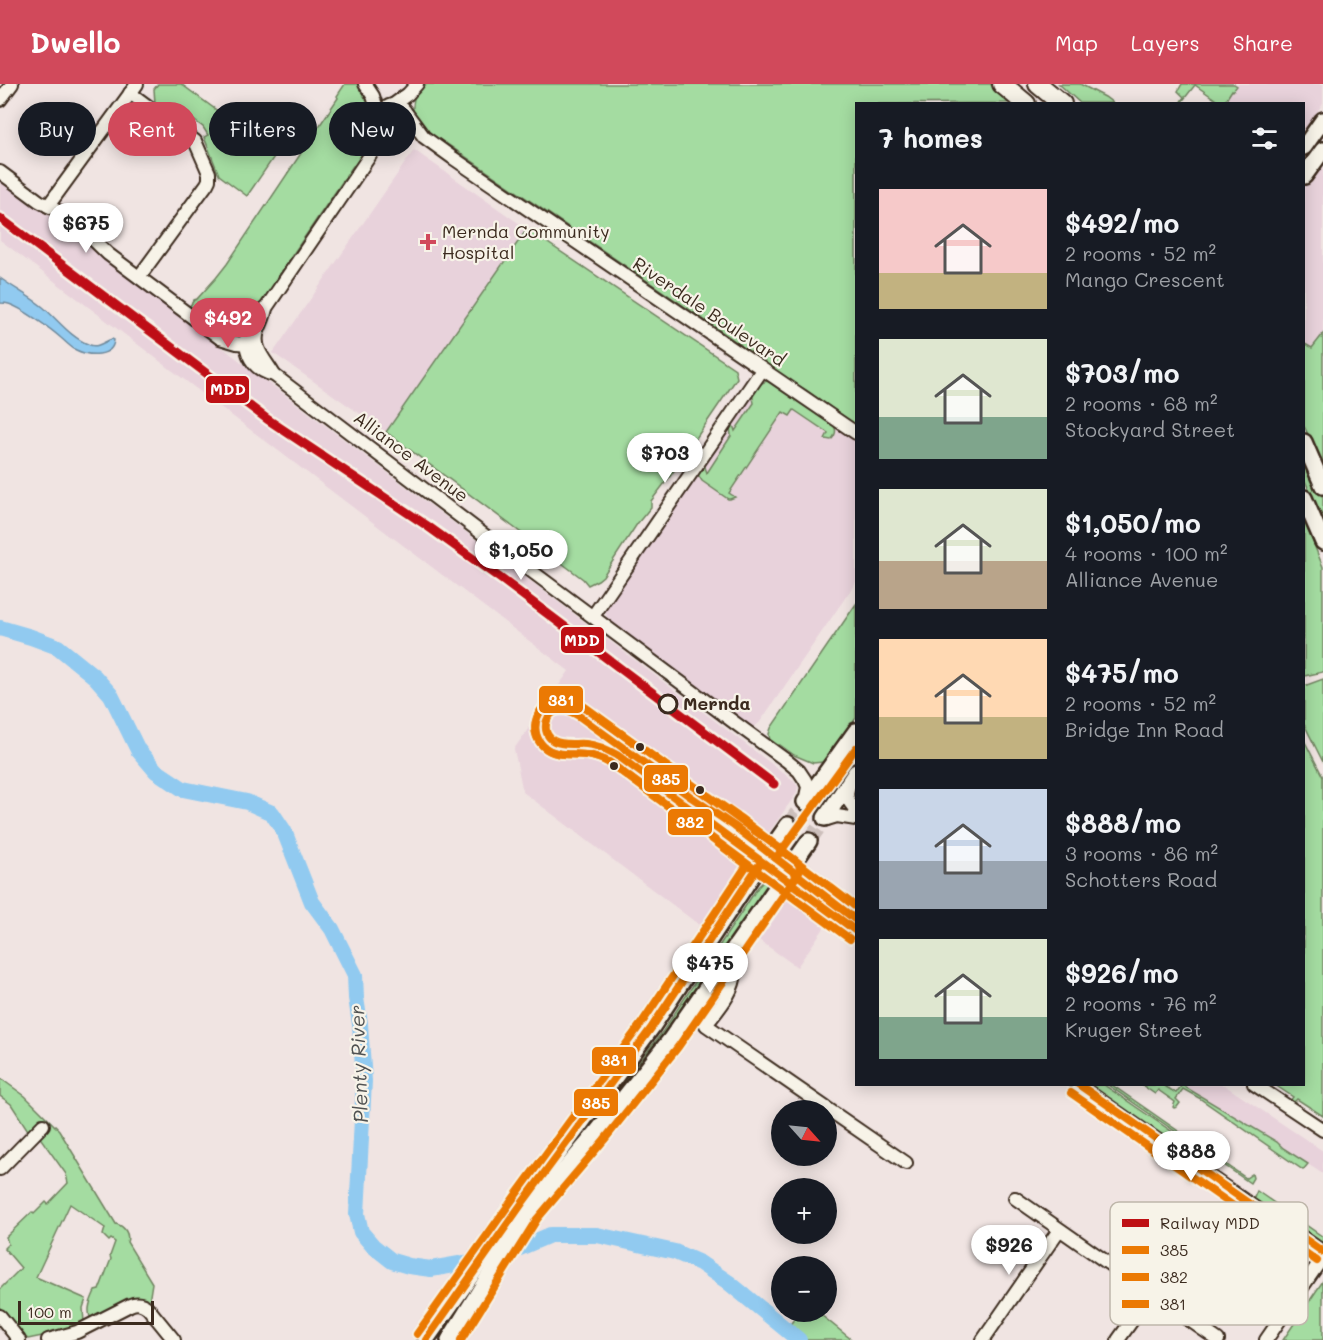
<!DOCTYPE html>
<html lang="en">
<head>
<meta charset="utf-8">
<style>
  body { margin:0; font-family:Mali,sans-serif; background:#20242c; color:#f1f3f6; height:100vh; display:flex; flex-direction:column; font-size:22px; white-space:nowrap }
  * { box-sizing:border-box; margin:0 }
  p { font-size:20px; color:#9ea1a6 }
  .icon { flex:none; width:33px; height:33px; fill:none; stroke:currentColor; stroke-width:2; stroke-linecap:round; stroke-linejoin:round }
  .map { position:relative; flex:1; overflow:hidden }
  .drawer { position:absolute; left:855px; top:18px; width:450px; height:984px; display:flex; flex-direction:column; background:#171b24; border-radius:0px; box-shadow:0 3px 15px #0003 }
  .drawer>* { flex:none }
  .guide { position:absolute; left:18px; top:18px; width:570px; height:54px; display:flex; gap:12px }
  .needle { width:39px; rotate:117deg }
  .fabs { position:absolute; left:771px; top:1016px; display:grid; gap:12px }
  .fabs a { display:grid; place-items:center; width:66px; height:66px; border-radius:50%; background:#171b24; box-shadow:0 3px 15px #0003; font-size:30px }
  .scale { position:absolute; left:18px; bottom:15px; width:136px; box-sizing:border-box; padding-left:6px; border:3px solid #3b2a1e; border-top:0; font-size:16px; line-height:21px; white-space:nowrap; color:#3b2a1e; -webkit-text-stroke:4px #f7f3e8; paint-order:stroke }
  .price { position:absolute; translate:-50% -51px; padding:0 14px; border-radius:21px; background:#fff; color:#222; font-size:20px; line-height:39px; filter:drop-shadow(0 2px 3px #0008) }
  .price::after { content:''; position:absolute; left:50%; top:36px; width:18px; height:14px; margin-left:-9px; background:inherit; clip-path:polygon(0 0,100% 0,50% 100%) }
  .price.current { background:#d1495b; color:#fff }
  ul { padding:0; list-style:none }
  li { display:flex; align-items:center; gap:18px; height:150px; padding:0 24px }
  li span { display:grid; place-items:center; flex:none; width:168px; height:120px; border-radius:0px; color:#555 }
  li>.icon { margin-inline-start:auto }
  span .icon { width:72px; height:72px; fill:#fffc; stroke-width:1 }
  li b { font-size:26px }
  h2 { display:flex; justify-content:space-between; align-items:center; height:72px; padding:0 24px; font-size:26px }
  .chip { padding:0 21px; border-radius:27px; background:#171b24; box-shadow:0 3px 15px #0003; font-size:21px; line-height:54px }
  .chip.current { background:#d1495b; color:#fff }
  header { display:flex; align-items:center; gap:36px; box-sizing:border-box; height:84px; padding:0 30px; background:#d1495b; color:#fff }
  header strong { font-size:28px }
  nav { display:flex; gap:33px; margin-inline-start:auto; font-size:21px }
  .map>svg:first-child { display:block }
  .built { fill:#e8d2db }
  .green { fill:#a4dca1; stroke:#708360; stroke-width:1.5 }
  .water { fill:#91caf0; stroke:#6f8a9c; stroke-width:1.5 }
  .lines { fill:none; stroke-linecap:round; stroke-linejoin:round }
  .river { stroke:#91caf0; stroke-width:16 }
  .major-tunnel { stroke:#ccbfbb; stroke-width:15; stroke-dasharray:15 8; stroke-linecap:butt }
  .minor-casing { stroke:#3b2a1e; stroke-width:16 }
  .major-casing { stroke:#3b2a1e; stroke-width:20 }
  .highway-casing { stroke:#3b2a1e; stroke-width:22 }
  .minor { stroke:#f7f3e8; stroke-width:12 }
  .major { stroke:#f7f3e8; stroke-width:15 }
  .highway { stroke:#f7f3e8; stroke-width:18 }
  .bus-1-casing { stroke:#f7f3e8; stroke-width:12 }
  .bus-2-casing { stroke:#f7f3e8; stroke-width:12 }
  .bus-3-casing { stroke:#f7f3e8; stroke-width:12 }
  .bus-1 { stroke:#eb7903; stroke-width:8 }
  .bus-2 { stroke:#eb7903; stroke-width:8 }
  .bus-3 { stroke:#eb7903; stroke-width:8 }
  .rail-1-casing { stroke:#f7f3e8; stroke-width:14 }
  .rail-1 { stroke:#be1014; stroke-width:9 }
  .poi-dot { fill:#d1495b; stroke:#f7f3e8; stroke-width:2 }
  .stop-dot { fill:#f7f3e8; stroke:#3b2a1e; stroke-width:3 }
  .bus-dot { fill:#3b2a1e; stroke:#f7f3e8; stroke-width:2 }
  .labels { text-anchor:middle; stroke-width:4.5; stroke-linejoin:round; paint-order:stroke }
  .poi-label { font-size:18px; fill:#3b2a1e; stroke:#f7f3e8; text-anchor:start }
  .street-label { font-size:18px; fill:#3b2a1e; stroke:#f7f3e8 }
  .stop-label { font-size:18px; font-weight:bold; fill:#3b2a1e; stroke:#f7f3e8; text-anchor:start }
  .water-label { font-size:20px; font-style:italic; fill:#505252; stroke:#f7f3e8 }
  .key { fill:#f7f3e8; stroke:#bfb7ab; stroke-width:1.5 }
  .key-label { font-size:16px; fill:#3b2a1e }
  .line-badge { stroke:#f7f3e8; stroke-width:2 }
  .badge-label { font-size:16px; text-anchor:middle; font-weight:bold; fill:#fff }
</style>
</head>
<body>
<header>
<strong>Dwello</strong>
<nav><a>Map</a><a>Layers</a><a>Share</a></nav>
</header>
<div class="map">
<svg width="1323" height="1256" viewBox="0 0 1323 1256">
  <rect width="100%" height="100%" fill="#f0e4e2"/>
  <filter id="ink" filterUnits="userSpaceOnUse"><feTurbulence type="fractalNoise" baseFrequency=".0167" numOctaves="2"/><feDisplacementMap in="SourceGraphic" scale="12" xChannelSelector="R" yChannelSelector="G"/><feConvolveMatrix kernelMatrix="1 2 1 2 8 2 1 2 1" color-interpolation-filters="sRGB"/></filter>
  <g filter="url(#ink)">
    <!-- built -->
    <g class="built">
      <polygon points="1198,0 1323,0 1323,19 1304,47 1304,20 1222,19 1196,2"/>
      <polygon points="414,66 527,145 386,348 273,269"/>
      <polygon points="1323,75 1323,250 1308,269 1304,269 1304,102"/>
      <polygon points="0,95 794,697 798,703 796,710 702,843 523,708 514,665 569,587 0,156"/>
      <polygon points="767,297 772,299 856,357 856,498 760,638 752,645 694,603 692,597 632,553 626,552 621,548 607,534 605,525 756,303 763,298"/>
      <polygon points="789,814 826,841 797,883 759,856"/>
      <polygon points="1182,1001 1224,1001 1323,1067 1323,1090 1283,1064 1277,1058"/>
    </g>
    <!-- green -->
    <g class="green">
      <polygon points="158,0 181,0 276,70 247,112 219,91 204,53 208,51 203,43 184,29 179,37 155,19 154,5"/>
      <path d="M345 0H359C375 26 384 42 365 69 361 75 359 80 353 82L274 198V205L243 243 234 247H228L211 242 187 226 194 216 197 215 216 194 227 180 338 14 337 12Z"/>
      <path d="M427 0H990L1014 19 856 20V341L806 306 760 279 743 267 741 261 447 60C431 60 421 40 413 28 412 16 416 5 427 0Z"/>
      <polygon points="1059,0 1080,0 1105,13 1113,19 1080,19"/>
      <polygon points="1182,0 1234,0 1237,2 1233,7 1232,6 1224,19 1222,20 1195,1 1181,19 1180,19 1184,13 1178,7"/>
      <polygon points="527,145 735,285 737,294 671,391 651,417 651,423 637,440 603,492 598,496 588,501 583,495 386,348"/>
      <polygon points="1323,250 1323,383 1304,342 1304,261 1305,260 1312,264"/>
      <path d="M767 297 772 299 834 342C837 347 835 352 831 356L825 355 828 349 794 326 790 332 783 328 729 409 735 413 730 415H728L702 397 697 389 704 380 707 389 731 352 730 342 732 338 735 347 754 319 752 309 759 300Z"/>
      <polygon points="1304,369 1323,414 1323,441 1304,394"/>
      <polygon points="1304,436 1323,483 1323,588 1304,592"/>
      <polygon points="856,520 856,634 830,672 823,678 813,679 794,671 780,661 774,661 770,658 769,650 771,644"/>
      <polygon points="1323,595 1323,678 1304,640 1304,602"/>
      <polygon points="1304,656 1323,693 1323,1032 1297,1015 1293,1019 1290,1017 1293,1013 1275,1001 1304,1000"/>
      <polygon points="856,660 856,667 788,765 782,766 781,762 782,760"/>
      <polygon points="769,794 770,796 762,812 666,948 559,1084 663,947 758,803 766,795"/>
      <path d="M0 994 25 1012 59 1046 116 1140C124 1142 130 1150 127 1158L152 1199 149 1218 142 1213H135L92 1235 90 1233C87 1224 91 1216 95 1207L99 1206 111 1175 110 1172 115 1158 111 1155 109 1157 103 1151 105 1144 70 1120 36 1193 86 1215 83 1224 84 1239 61 1248 28 1255 21 1251 0 1224V1205L21 1184 4 1164 8 1160 6 1153 32 1128 34 1130 46 1118 48 1120 68 1099 66 1090 39 1052 29 1048 11 1020 0 1012Z"/>
      <polygon points="1087,1001 1104,1001 1206,1071 1203,1076 1197,1073 1186,1069"/>
      <polygon points="1108,1001 1112,1001 1246,1094 1252,1090 1253,1094 1250,1099"/>
      <polygon points="1142,1001 1163,1001 1176,1009 1182,1001 1277,1058 1283,1064 1308,1080 1303,1086 1199,1014 1183,1005 1176,1015 1180,1019 1177,1023 1174,1024 1173,1023 1175,1018 1158,1006 1155,1010"/>
      <polygon points="1257,1107 1323,1153 1323,1159 1294,1139 1253,1116"/>
      <polygon points="1323,1197 1323,1256 1283,1256"/>
      <polygon points="800,1227 816,1227 852,1256 804,1256 789,1242"/>
    </g>
    <!-- water -->
    <path class="water" d="M0 194C14 204 29 212 43 223 58 236 71 254 90 261 98 264 105 257 112 255L114 256C113 274 88 272 76 266 70 263 66 258 61 254 51 245 22 224 9 220 6 219 4 219 0 219Z"/>
    <g class="lines">
      <!-- river -->
      <polyline class="river" points="0,544 31,553 58,563 95,593 111,611 138,666 156,687 183,705 247,718 272,729 284,747 312,818 332,845 355,891 356,914 360,940 364,997 357,1130 361,1148 373,1162 392,1177 409,1182 431,1185 499,1173 550,1151 597,1151 675,1168 700,1179 728,1198 799,1256"/>
      <!-- major-tunnel -->
      <g class="major-tunnel">
        <polyline points="788,741 805,718"/>
        <polyline points="809,757 825,734"/>
      </g>
      <defs>
        <g id="minor">
          <polyline points="365,0 373,12 381,37"/>
          <polyline points="130,9 195,57 209,89 209,96 207,100 139,193"/>
          <polyline points="0,16 12,0"/>
          <circle cx="394" cy="34" r="13"/>
          <polyline points="393,21 408,10 417,0"/>
          <polyline points="407,30 424,53 453,74 856,349"/>
          <polyline points="0,88 39,117 71,134 108,170 220,254 237,259 257,261"/>
          <polyline points="48,122 137,0"/>
          <path d="M266 224C238 241 239 283 274 291L534 489 735 639 787 677 799 687 805 696 808 703 805 717"/>
          <path d="M274 291C266 276 252 265 258 247 261 239 265 232 266 224L375 64 398 47"/>
          <polyline points="593,532 762,286"/>
          <path d="M850 699C845 711 847 717 856 726"/>
          <polyline points="827,735 837,732 856,735"/>
          <polyline points="789,784 856,836"/>
          <polyline points="783,794 856,847"/>
          <path d="M725 876 735 888C734 909 718 925 706 941L906 1079"/>
          <polyline points="1077,1000 1261,1128 1292,1146 1323,1168"/>
          <polyline points="1254,1000 1323,1046"/>
          <polyline points="0,1085 43,1041"/>
          <polyline points="1015,1114 1218,1256"/>
          <polyline points="0,1232 19,1256"/>
          <path d="M48 1256 77 1248 130 1221C137 1218 142 1219 148 1224L174 1256"/>
          <polyline points="983,1256 1059,1146"/>
          <polyline points="1118,1256 1151,1210"/>
          <polyline points="1266,1256 1323,1173"/>
        </g>
        <g id="major">
          <polyline points="1304,63 1323,36"/>
          <polyline points="1304,92 1323,66"/>
          <polyline points="1304,358 1323,402"/>
          <polyline points="1304,414 1323,458"/>
          <polyline points="805,718 856,647"/>
          <polyline points="825,734 856,688"/>
          <polyline points="426,1256 523,1118 652,943 753,790 788,741"/>
          <polyline points="449,1256 528,1129 596,1049 670,956 809,757"/>
        </g>
        <g id="highway">
          <polyline points="1002,0 1026,20"/>
          <polyline points="1038,0 1062,20"/>
        </g>
      </defs>
      <!-- minor casing -->
      <use href="#minor" class="minor-casing"/>
      <!-- major casing -->
      <use href="#major" class="major-casing"/>
      <!-- highway casing -->
      <use href="#highway" class="highway-casing"/>
      <!-- minor -->
      <use href="#minor" class="minor"/>
      <!-- major -->
      <use href="#major" class="major"/>
      <!-- highway -->
      <use href="#highway" class="highway"/>
      <defs>
        <g id="bus-1">
          <path d="M856 836 734 742 691 713 579 632C574 629 567 626 561 626 545 627 540 649 554 657 563 662 576 659 586 660 597 661 608 666 617 671L856 847"/>
          <polyline points="1078,1000 1261,1128 1292,1146 1323,1168"/>
          <polyline points="426,1256 523,1118 652,943 761,778"/>
        </g>
        <g id="bus-2">
          <polyline points="776,774 856,664"/>
          <path d="M850 855 611 680C603 675 594 672 585 671 571 669 556 673 544 663 526 647 538 615 562 616 570 616 578 620 584 623L697 704 740 734 856 823"/>
          <polyline points="1071,1009 1255,1137 1286,1155 1317,1177"/>
        </g>
        <path id="bus-3" d="M417 1250 515 1112 643 937 747 781 609 678C602 675 595 672 587 671 572 669 555 674 543 662 527 646 537 619 559 616 568 614 577 619 585 623L795 776C800 780 801 785 798 790L678 963 604 1056 537 1135 461 1256"/>
      </defs>
      <!-- bus-1 casing -->
      <use href="#bus-1" class="bus-1-casing"/>
      <!-- bus-2 casing -->
      <use href="#bus-2" class="bus-2-casing"/>
      <!-- bus-3 casing -->
      <use href="#bus-3" class="bus-3-casing"/>
      <!-- bus-1 -->
      <use href="#bus-1" class="bus-1"/>
      <!-- bus-2 -->
      <use href="#bus-2" class="bus-2"/>
      <!-- bus-3 -->
      <use href="#bus-3" class="bus-3"/>
      <defs>
        <polyline id="rail-1" points="0,134 267,335 426,441 504,497 774,700"/>
      </defs>
      <!-- rail-1 casing -->
      <use href="#rail-1" class="rail-1-casing"/>
      <!-- rail-1 -->
      <use href="#rail-1" class="rail-1"/>
    </g>
  </g>
  <!-- markers -->
  <path class="poi-dot" d="M425 149h6v6h6v6h-6v6h-6v-6h-6v-6h6z"/>
  <circle class="stop-dot" cx="668" cy="620" r="9"/>
  <g class="bus-dot">
    <circle cx="640" cy="663" r="5"/>
    <circle cx="614" cy="682" r="5"/>
    <circle cx="700" cy="706" r="5"/>
  </g>
  <g class="labels">
    <!-- poi labels -->
    <g class="poi-label">
      <text x="442" y="154">Mernda Community<tspan x="442" dy="21">Hospital</tspan></text>
    </g>
    <!-- street labels -->
    <g class="street-label">
      <text transform="translate(709 228) rotate(34)" y="6">Riverdale Boulevard</text>
      <text transform="translate(411 373) rotate(37)" y="6">Alliance Avenue</text>
    </g>
    <!-- stop labels -->
    <g class="stop-label">
      <text x="683" y="626">Mernda</text>
    </g>
    <!-- water labels -->
    <g class="water-label">
      <text transform="translate(359 980) rotate(-92)" y="7">Plenty River</text>
    </g>
  </g>
  <!-- legend -->
  <rect x="1110" y="1118" width="198" height="123" rx="9" class="key"/>
  <rect x="1122" y="1135" width="27" height="8" fill="#be1014"/>
  <rect x="1122" y="1162" width="27" height="8" fill="#eb7903"/>
  <rect x="1122" y="1189" width="27" height="8" fill="#eb7903"/>
  <rect x="1122" y="1216" width="27" height="8" fill="#eb7903"/>
  <g class="key-label">
    <text x="1160" y="1145">Railway MDD</text>
    <text x="1160" y="1172">385</text>
    <text x="1160" y="1199">382</text>
    <text x="1160" y="1226">381</text>
  </g>
  <g class="line-badge">
    <rect x="205" y="291" width="45" height="29" rx="6" fill="#be1014"/>
    <rect x="560" y="542" width="45" height="28" rx="6" fill="#be1014"/>
    <rect x="538" y="601" width="46" height="29" rx="6" fill="#eb7903"/>
    <rect x="643" y="680" width="46" height="29" rx="6" fill="#eb7903"/>
    <rect x="667" y="724" width="46" height="28" rx="6" fill="#eb7903"/>
    <rect x="591" y="962" width="46" height="29" rx="6" fill="#eb7903"/>
    <rect x="573" y="1004" width="46" height="29" rx="6" fill="#eb7903"/>
  </g>
  <g class="badge-label">
    <text x="228" y="311">MDD</text>
    <text x="582" y="562">MDD</text>
    <text x="561" y="622">381</text>
    <text x="666" y="701">385</text>
    <text x="690" y="744">382</text>
    <text x="614" y="982">381</text>
    <text x="596" y="1025">385</text>
  </g>
</svg>
<div class="fabs">
<a><svg class="needle" viewBox="-14 -14 28 28"><path d="M0-13l5 13h-10z" fill="#e53935"/><path d="M0 13l5-13h-10z" fill="#9ea1a6"/></svg></a>
<a>+</a>
<a>−</a>
</div>
<div class="scale">100 m</div>
<b class="price" style="left:86px;top:170px">$675</b>
<b class="price current" style="left:228px;top:265px">$492</b>
<b class="price" style="left:665px;top:400px">$703</b>
<b class="price" style="left:521px;top:497px">$1,050</b>
<b class="price" style="left:710px;top:910px">$475</b>
<b class="price" style="left:1191px;top:1098px">$888</b>
<b class="price" style="left:1009px;top:1192px">$926</b>
<div class="guide">
<a class="chip">Buy</a>
<a class="chip current">Rent</a>
<a class="chip">Filters</a>
<a class="chip">New</a>
</div>
<section class="drawer">
<h2>7 homes<svg class="icon" aria-label="filters" viewBox="0 0 24 24"><path d="M4 7h16M4 17h16"/><circle cx="9" cy="7" r="2"/><circle cx="15" cy="17" r="2"/></svg></h2>
<ul>
<li><span style="background:linear-gradient(#f6c9c9 70%,#c2b280 0)"><svg class="icon" aria-label="home" viewBox="0 0 24 24"><path d="M3 11l9-7 9 7M6 9v11h12V9"/></svg></span><div><b>$492/mo</b><p>2 rooms · 52 m²</p><p>Mango Crescent</p></div></li>
<li><span style="background:linear-gradient(#dfe7d0 65%,#7fa58c 0)"><svg class="icon" aria-label="home" viewBox="0 0 24 24"><path d="M3 11l9-7 9 7M6 9v11h12V9"/></svg></span><div><b>$703/mo</b><p>2 rooms · 68 m²</p><p>Stockyard Street</p></div></li>
<li><span style="background:linear-gradient(#dfe7d0 60%,#b9a48a 0)"><svg class="icon" aria-label="home" viewBox="0 0 24 24"><path d="M3 11l9-7 9 7M6 9v11h12V9"/></svg></span><div><b>$1,050/mo</b><p>4 rooms · 100 m²</p><p>Alliance Avenue</p></div></li>
<li><span style="background:linear-gradient(#ffd9b3 65%,#c2b280 0)"><svg class="icon" aria-label="home" viewBox="0 0 24 24"><path d="M3 11l9-7 9 7M6 9v11h12V9"/></svg></span><div><b>$475/mo</b><p>2 rooms · 52 m²</p><p>Bridge Inn Road</p></div></li>
<li><span style="background:linear-gradient(#c9d6e8 60%,#9aa5b1 0)"><svg class="icon" aria-label="home" viewBox="0 0 24 24"><path d="M3 11l9-7 9 7M6 9v11h12V9"/></svg></span><div><b>$888/mo</b><p>3 rooms · 86 m²</p><p>Schotters Road</p></div></li>
<li><span style="background:linear-gradient(#dfe7d0 65%,#7fa58c 0)"><svg class="icon" aria-label="home" viewBox="0 0 24 24"><path d="M3 11l9-7 9 7M6 9v11h12V9"/></svg></span><div><b>$926/mo</b><p>2 rooms · 76 m²</p><p>Kruger Street</p></div></li>
</ul>
</section>
</div>
</body>
</html>
